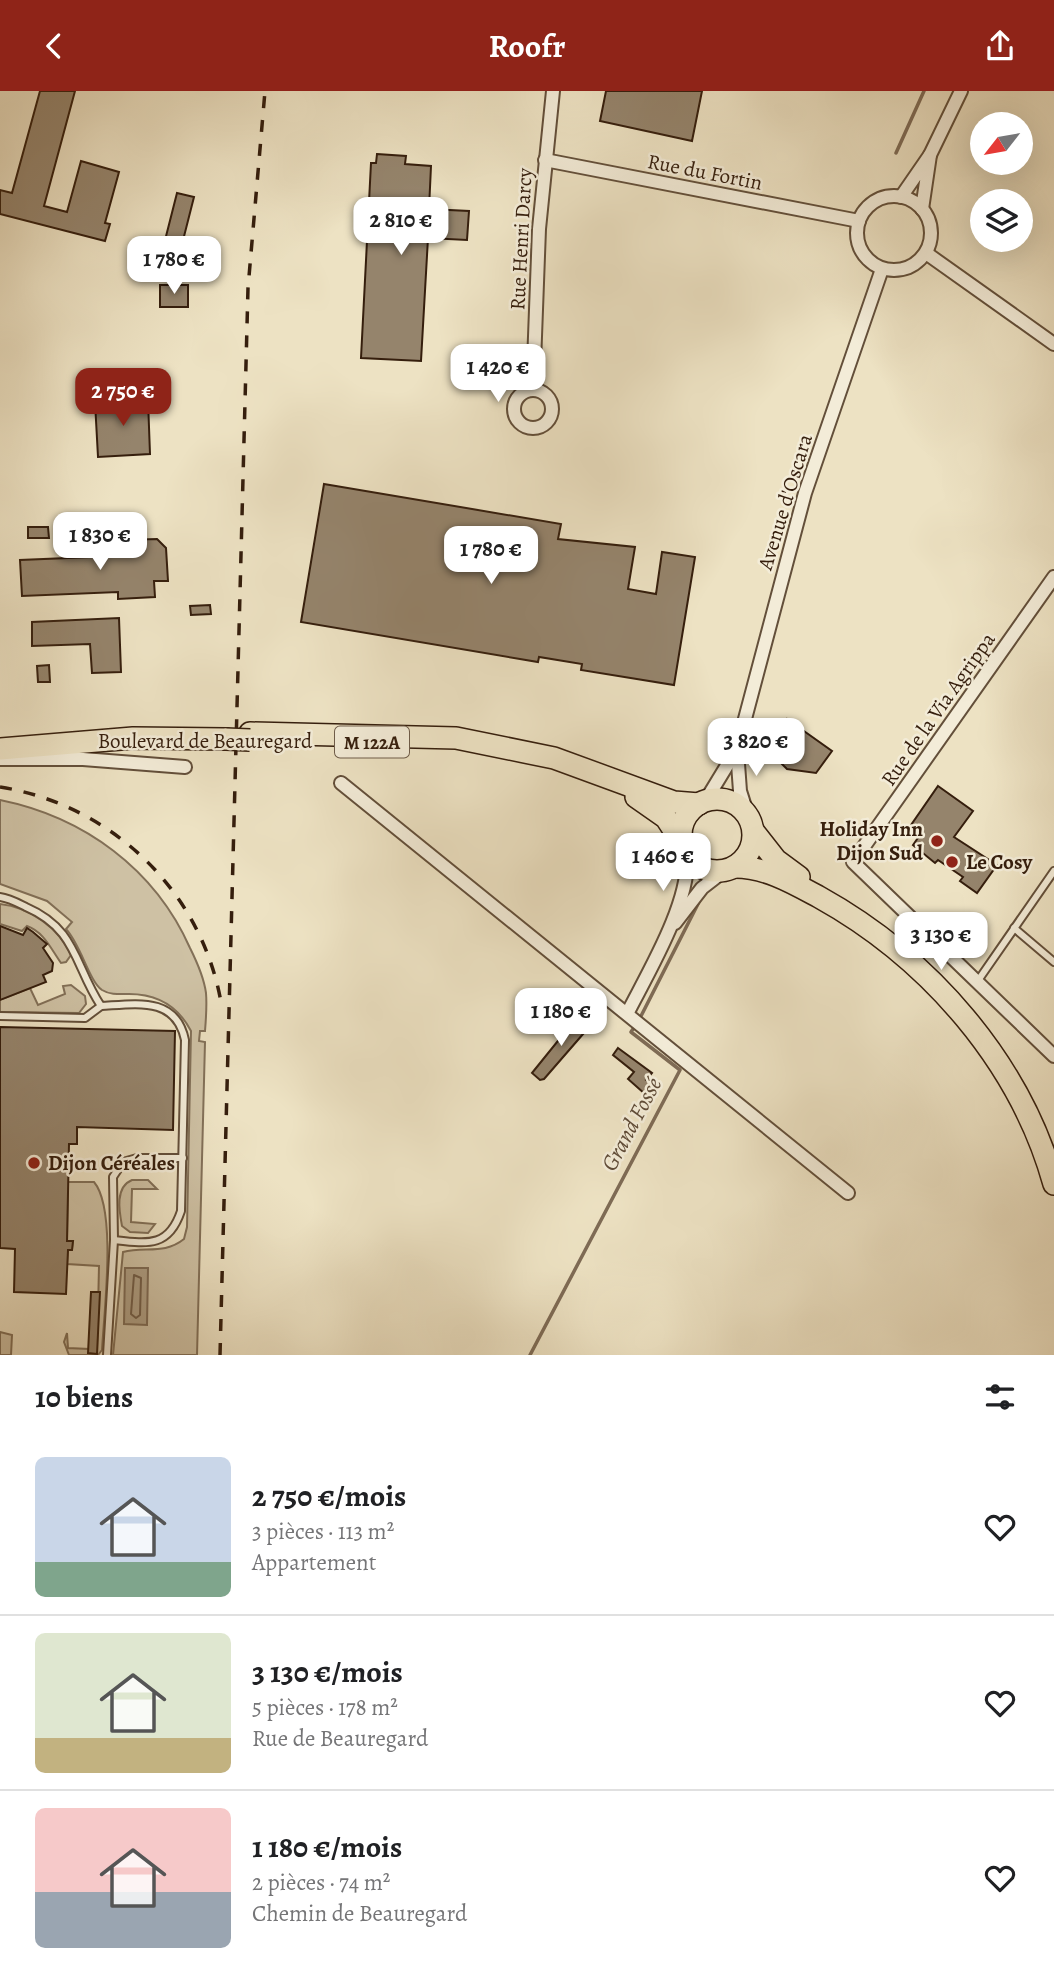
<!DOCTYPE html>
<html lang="fr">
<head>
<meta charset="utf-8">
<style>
  body { margin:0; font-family:Alegreya,serif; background:#f6f6f6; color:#202124; height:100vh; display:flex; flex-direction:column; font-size:26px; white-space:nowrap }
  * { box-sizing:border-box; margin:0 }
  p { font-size:23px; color:#757577 }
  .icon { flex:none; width:38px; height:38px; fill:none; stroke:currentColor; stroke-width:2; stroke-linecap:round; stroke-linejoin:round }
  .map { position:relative; height:1264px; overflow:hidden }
  .panel { display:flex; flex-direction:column; background:#fff; flex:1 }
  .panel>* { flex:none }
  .needle { width:46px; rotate:239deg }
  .controls { position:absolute; left:970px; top:21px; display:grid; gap:14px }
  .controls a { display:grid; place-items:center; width:63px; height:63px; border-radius:50%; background:#fff; box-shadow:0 7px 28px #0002; font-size:35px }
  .price { position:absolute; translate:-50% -60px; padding:0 16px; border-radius:14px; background:#fff; color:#222; font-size:23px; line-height:46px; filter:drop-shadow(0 2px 4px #0008) }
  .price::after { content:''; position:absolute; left:50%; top:42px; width:21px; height:16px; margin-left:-10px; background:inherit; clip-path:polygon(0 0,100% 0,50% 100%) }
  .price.current { background:#8f2418; color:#fff }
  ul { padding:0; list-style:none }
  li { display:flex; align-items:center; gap:21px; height:175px; padding:0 35px }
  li+li { border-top:2px solid #e0e0e0 }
  li span { display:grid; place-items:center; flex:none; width:196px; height:140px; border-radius:10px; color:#555 }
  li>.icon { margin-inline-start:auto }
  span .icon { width:84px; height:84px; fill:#fffc; stroke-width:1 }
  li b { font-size:30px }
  h2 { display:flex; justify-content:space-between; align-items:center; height:84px; padding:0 35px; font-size:30px }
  header { display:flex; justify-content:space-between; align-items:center; height:91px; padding:0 35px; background:#8f2418; color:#fff; font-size:32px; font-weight:700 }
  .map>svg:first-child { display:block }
  .green { fill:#cec1a4; stroke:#827058; stroke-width:2 }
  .water { fill:#ae9f85; stroke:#7e6b55; stroke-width:2 }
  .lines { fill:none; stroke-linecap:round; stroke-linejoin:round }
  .shore { stroke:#725e49; stroke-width:2 }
  .stream { stroke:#7e6b55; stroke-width:3.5 }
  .building { fill:#95846c; stroke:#351e0d; stroke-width:2 }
  .service-casing { stroke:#634f3a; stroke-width:10 }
  .minor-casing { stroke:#634f3a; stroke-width:16 }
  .primary-casing { stroke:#351e0d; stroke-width:24 }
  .service { stroke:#f3ecd8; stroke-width:6 }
  .minor { stroke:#f3ecd8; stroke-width:12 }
  .primary { stroke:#ede2c3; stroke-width:21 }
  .rail { stroke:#351e0d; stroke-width:3.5; stroke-dasharray:12 12; stroke-linecap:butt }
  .primary-bridge-casing { stroke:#351e0d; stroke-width:24; stroke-linecap:butt }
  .primary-bridge { stroke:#ede2c3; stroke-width:21 }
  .poi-dot { fill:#8f2418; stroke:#f3ecd8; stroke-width:2.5 }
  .labels { text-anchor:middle; stroke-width:5; stroke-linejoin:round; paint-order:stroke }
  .shield { fill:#f3ecd8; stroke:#6e5c4a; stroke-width:2 }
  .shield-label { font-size:19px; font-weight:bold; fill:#351e0d }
  .street-label { font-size:21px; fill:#351e0d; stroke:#f3ecd8 }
  .poi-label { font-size:21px; font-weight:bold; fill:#351e0d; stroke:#f3ecd8; text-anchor:start }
  .water-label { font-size:23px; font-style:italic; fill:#5f4b37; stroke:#f3ecd8 }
</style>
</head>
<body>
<header><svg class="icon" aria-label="back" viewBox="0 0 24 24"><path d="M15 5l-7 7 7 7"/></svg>Roofr<svg class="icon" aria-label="share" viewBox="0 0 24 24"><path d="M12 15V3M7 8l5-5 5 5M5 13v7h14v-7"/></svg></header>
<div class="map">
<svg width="1054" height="1264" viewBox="0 0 1054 1264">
  <rect width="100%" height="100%" fill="#ede2c3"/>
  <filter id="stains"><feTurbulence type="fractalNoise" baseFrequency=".00286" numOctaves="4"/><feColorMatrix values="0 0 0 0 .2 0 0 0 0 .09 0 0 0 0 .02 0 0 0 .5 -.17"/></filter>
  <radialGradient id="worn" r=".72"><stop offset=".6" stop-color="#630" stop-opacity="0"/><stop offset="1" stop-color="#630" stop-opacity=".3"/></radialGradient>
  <!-- green -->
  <g class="green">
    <path d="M0 709C84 726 155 778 190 857 197 871 204 887 206 902 207 914 206 928 205 940H200L199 950 205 951 197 1264H113L123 1161C145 1155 164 1164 184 1148L187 1136 191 940C178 915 157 903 129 903 120 903 110 904 102 899 89 890 81 854 66 838L72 831 47 810 0 793Z"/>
    <path d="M0 813C29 816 59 837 71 864L66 871 61 872C51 858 44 841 27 835L22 840 0 833Z"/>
    <polygon points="71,894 85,905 86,913 79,922 0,921 0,905 2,908 30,897 38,914 65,903 63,895"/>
    <path d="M132 1089H148L157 1098H132L131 1131 155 1133 148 1142 130 1141 122 1135C119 1119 115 1096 132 1089Z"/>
    <path d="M68 1091H94C117 1118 104 1221 102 1259L98 1264H69L64 1251 67 1242 68 1257 89 1258V1262L97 1263 99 1175 67 1173 68 1159H72L73 1150H67Z"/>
    <polygon points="0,1241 12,1244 11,1264 0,1264"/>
  </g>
  <!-- water -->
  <polygon class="water" points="125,1177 148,1177 147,1234 124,1233"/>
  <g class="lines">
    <!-- shore -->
    <polygon class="shore" points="134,1184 141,1187 140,1224 136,1227 131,1223"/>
    <!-- stream -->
    <g class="stream">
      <polyline points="896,62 924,0"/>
      <polyline points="639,929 699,811"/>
      <polyline points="530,1264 680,979 631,941 635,935"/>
    </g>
  </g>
  <!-- building -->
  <g class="building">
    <polygon points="40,0 75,0 44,115 67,121 81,70 119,81 105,132 110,133 105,150 0,123 0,99 12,102"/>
    <polygon points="606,0 702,0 692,50 600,30"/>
    <polygon points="377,63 406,65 405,73 431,75 429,118 469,120 467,149 428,147 421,270 361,267 371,72 376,72"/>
    <polygon points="177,102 194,106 177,173 160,169"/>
    <rect x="160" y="194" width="28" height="22"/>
    <polygon points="148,309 150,363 98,366 95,311"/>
    <polygon points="324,393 561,433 558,448 635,456 628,498 656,503 662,461 695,466 674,594 581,579 582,573 539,566 538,571 301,531"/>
    <polygon points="28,436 48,436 49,447 28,447"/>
    <polygon points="157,448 166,457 168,490 154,490 155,506 118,508 118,501 22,505 20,469 116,465 116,459 124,449"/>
    <polygon points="210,514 211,523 191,524 190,515"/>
    <polygon points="119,527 121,581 92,582 90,553 32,555 32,531"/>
    <polygon points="49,574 50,591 38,591 37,575"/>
    <polygon points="787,628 832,660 816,682 787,678 773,664 776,643"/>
    <polygon points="938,695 973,720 954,746 997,774 977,802 960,790 963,786 938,769 935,772 913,754 922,741 911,734"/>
    <polygon points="0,835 23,844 27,837 33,841 47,853 43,857 53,872 52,880 43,884 46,891 0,909"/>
    <polygon points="578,925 590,935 544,988 540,989 532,982"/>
    <polygon points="0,936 175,940 173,1039 77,1036 77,1053 69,1053 67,1150 73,1150 72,1159 68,1159 66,1203 14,1201 15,1158 0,1157"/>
    <polygon points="618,957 652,982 646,989 652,994 645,1003 628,988 634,981 613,964"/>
    <polygon points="91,1201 100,1201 97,1263 88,1262"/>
  </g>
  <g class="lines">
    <defs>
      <g id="service">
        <path d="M0 806C9 807 18 812 26 816 77 838 74 874 101 915 136 913 176 905 185 949L181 1120C169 1156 149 1153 114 1149"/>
        <polyline points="1014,837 1054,871"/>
        <polyline points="977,891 1054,780"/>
        <polyline points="0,925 85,927 101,915"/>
        <polyline points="107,1264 114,1149 113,1086 123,1071 137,1067 183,1067"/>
      </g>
      <g id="minor">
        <polyline points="930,64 961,0"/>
        <polyline points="545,69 859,130"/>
        <circle cx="894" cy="142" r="37"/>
        <polyline points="901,106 930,64 922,118"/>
        <polyline points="926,162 1054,253"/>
        <polyline points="533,299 539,138 553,0"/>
        <circle cx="533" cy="318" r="19"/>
        <polyline points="1054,486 853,771 1054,965"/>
        <polyline points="737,659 740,700 747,722"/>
        <polyline points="0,668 83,668 185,676"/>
        <polyline points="341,692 848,1102"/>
        <polyline points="706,709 737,658 805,402 882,178"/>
        <polyline points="675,832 702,797 724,780"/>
        <path d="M628 921C649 880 691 810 687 763"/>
      </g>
      <g id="primary">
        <polyline points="250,642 456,647 554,667 674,711 699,713"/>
        <polyline points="0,658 133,647 226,648"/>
        <polyline points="636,706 666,727 681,750"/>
        <circle cx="717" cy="744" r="36"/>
        <polyline points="754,741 776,769 799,786"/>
        <path d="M735 776C766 776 793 792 819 806 929 867 1020 971 1054 1093"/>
      </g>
    </defs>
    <!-- service casing -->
    <use href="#service" class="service-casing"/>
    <!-- minor casing -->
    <use href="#minor" class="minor-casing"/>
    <!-- primary casing -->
    <use href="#primary" class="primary-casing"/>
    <!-- service -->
    <use href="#service" class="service"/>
    <!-- minor -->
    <use href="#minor" class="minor"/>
    <!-- primary -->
    <use href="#primary" class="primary"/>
    <!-- rail -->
    <g class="rail">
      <path d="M0 696C113 714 204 802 222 917"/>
      <polyline points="220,1264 248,197 265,0"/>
    </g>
    <defs>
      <polyline id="primary-bridge" points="226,648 250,649"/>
    </defs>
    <!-- primary-bridge casing -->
    <use href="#primary-bridge" class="primary-bridge-casing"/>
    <!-- primary-bridge -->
    <use href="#primary-bridge" class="primary-bridge"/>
  </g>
  <!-- markers -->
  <g class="poi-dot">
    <circle cx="937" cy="750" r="7"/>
    <circle cx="952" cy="771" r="7"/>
    <circle cx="34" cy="1072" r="7"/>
  </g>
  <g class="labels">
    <!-- shield labels -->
    <rect class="shield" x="335" y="635.5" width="74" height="31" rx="5"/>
    <g class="shield-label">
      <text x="372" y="658">M 122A</text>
    </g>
    <!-- street labels -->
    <g class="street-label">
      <text transform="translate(705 81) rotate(11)" y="7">Rue du Fortin</text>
      <text transform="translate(521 148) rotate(-87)" y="7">Rue Henri Darcy</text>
      <text transform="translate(785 411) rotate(-73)" y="7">Avenue d'Oscara</text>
      <text transform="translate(938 618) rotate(-55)" y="7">Rue de la Via Agrippa</text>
      <text x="205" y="657">Boulevard de Beauregard</text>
    </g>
    <!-- poi labels -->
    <g class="poi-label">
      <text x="923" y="745" text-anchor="end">Holiday Inn<tspan x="923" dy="24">Dijon Sud</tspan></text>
      <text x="966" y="778">Le Cosy</text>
      <text x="48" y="1079">Dijon Céréales</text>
    </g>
    <!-- water labels -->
    <g class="water-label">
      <text transform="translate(631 1033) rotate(-62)" y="8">Grand Fossé</text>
    </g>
  </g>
  <rect width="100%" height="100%" filter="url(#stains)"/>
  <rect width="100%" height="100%" fill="url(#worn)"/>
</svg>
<div class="controls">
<a><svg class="needle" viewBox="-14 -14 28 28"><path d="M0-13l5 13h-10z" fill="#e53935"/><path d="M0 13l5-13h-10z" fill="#757577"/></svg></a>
<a><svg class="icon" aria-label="layers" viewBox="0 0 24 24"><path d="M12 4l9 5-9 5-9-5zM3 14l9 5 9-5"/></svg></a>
</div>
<b class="price" style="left:401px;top:166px">2 810 €</b>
<b class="price" style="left:174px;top:205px">1 780 €</b>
<b class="price" style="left:498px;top:313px">1 420 €</b>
<b class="price current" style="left:123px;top:337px">2 750 €</b>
<b class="price" style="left:100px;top:481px">1 830 €</b>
<b class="price" style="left:491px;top:495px">1 780 €</b>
<b class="price" style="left:756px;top:687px">3 820 €</b>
<b class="price" style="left:663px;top:802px">1 460 €</b>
<b class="price" style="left:941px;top:881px">3 130 €</b>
<b class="price" style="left:561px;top:957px">1 180 €</b>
</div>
<section class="panel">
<h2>10 biens<svg class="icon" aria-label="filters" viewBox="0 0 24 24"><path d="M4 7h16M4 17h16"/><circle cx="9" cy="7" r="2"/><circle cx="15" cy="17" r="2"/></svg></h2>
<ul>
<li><span style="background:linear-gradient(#c9d6e8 75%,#7fa58c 0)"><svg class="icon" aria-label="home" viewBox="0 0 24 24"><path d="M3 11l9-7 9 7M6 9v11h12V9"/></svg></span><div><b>2 750 €/mois</b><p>3 pièces · 113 m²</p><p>Appartement</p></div><svg class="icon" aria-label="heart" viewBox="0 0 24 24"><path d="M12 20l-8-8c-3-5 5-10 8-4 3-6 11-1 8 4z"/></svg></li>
<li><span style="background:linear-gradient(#dfe7d0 75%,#c2b280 0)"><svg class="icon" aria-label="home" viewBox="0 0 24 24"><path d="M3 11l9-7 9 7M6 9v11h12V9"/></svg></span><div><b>3 130 €/mois</b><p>5 pièces · 178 m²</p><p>Rue de Beauregard</p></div><svg class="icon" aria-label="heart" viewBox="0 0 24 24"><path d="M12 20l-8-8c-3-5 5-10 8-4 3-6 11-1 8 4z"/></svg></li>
<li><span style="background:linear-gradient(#f6c9c9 60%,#9aa5b1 0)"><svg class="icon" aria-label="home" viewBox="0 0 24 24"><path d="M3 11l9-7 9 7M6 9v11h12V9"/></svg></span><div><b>1 180 €/mois</b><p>2 pièces · 74 m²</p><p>Chemin de Beauregard</p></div><svg class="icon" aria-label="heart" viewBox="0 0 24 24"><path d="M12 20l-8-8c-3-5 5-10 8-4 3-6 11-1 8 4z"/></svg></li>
</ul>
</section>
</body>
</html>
